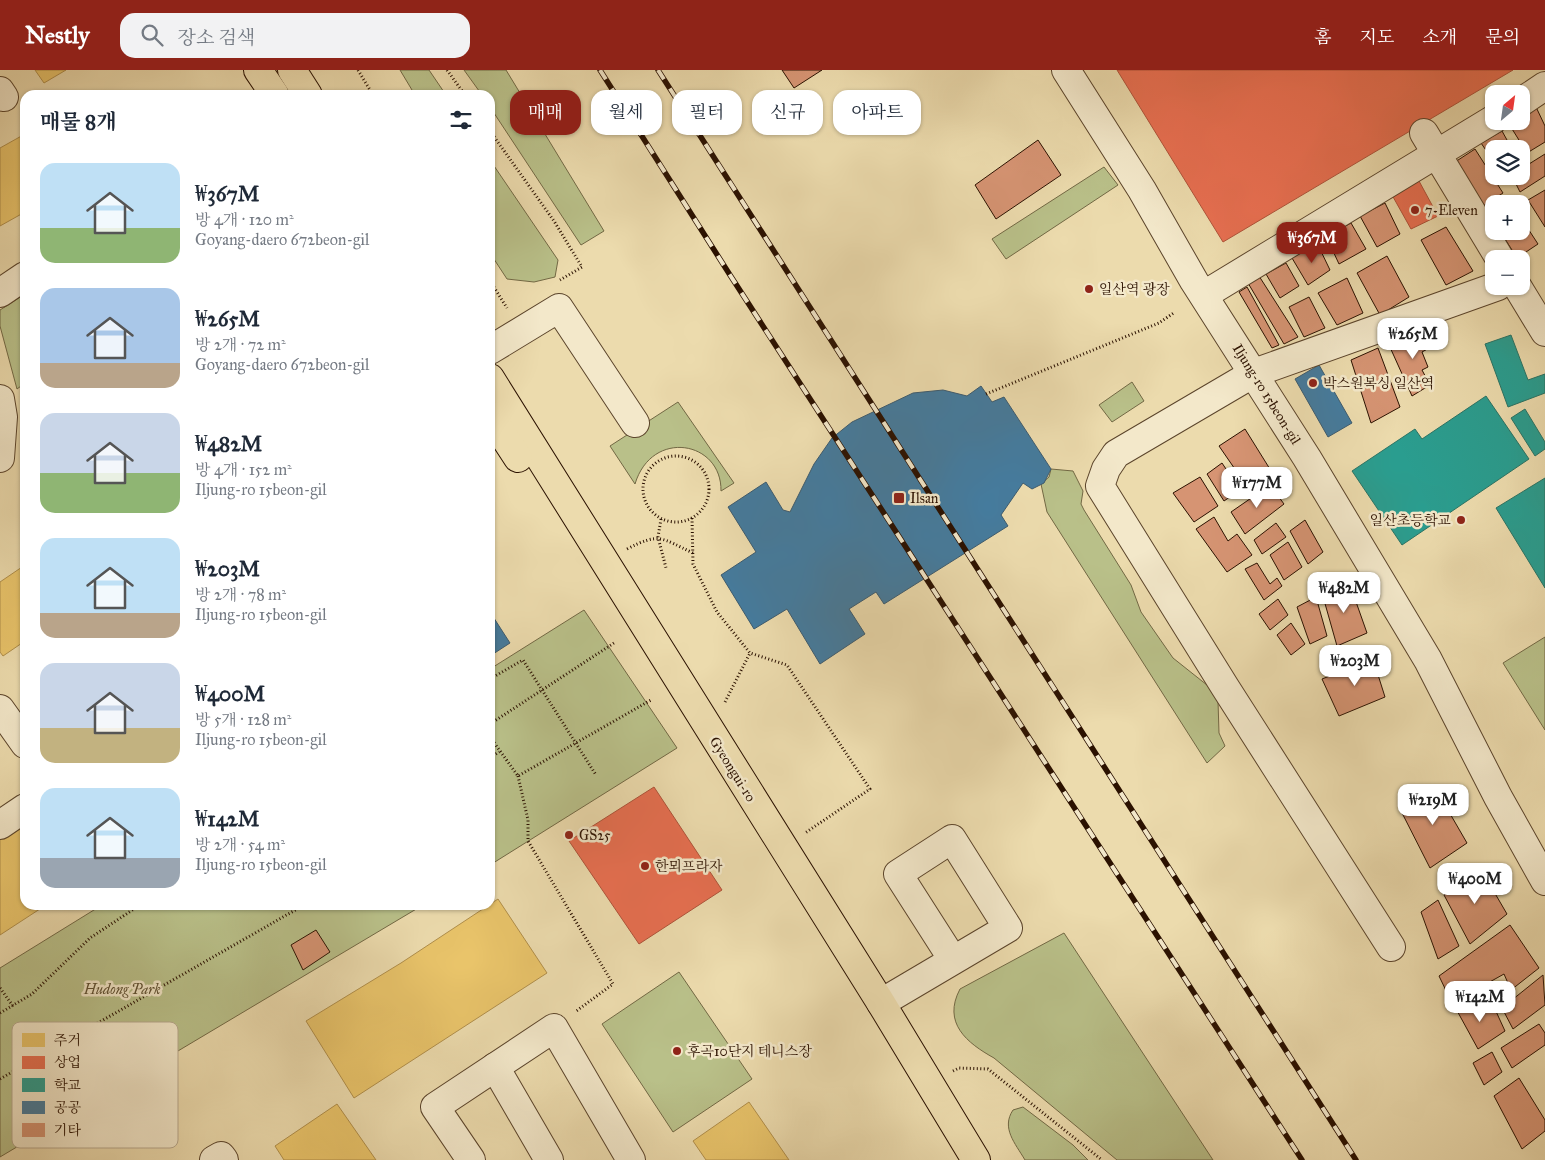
<!DOCTYPE html>
<html lang="ko">
<head>
<meta charset="utf-8">
<style>
  body { margin:0; font-family:"IM FELL Great Primer","Noto Serif KR",serif; background:#f2f2f3; color:#1f2937; height:100vh; display:flex; flex-direction:column; font-size:19px; white-space:nowrap }
  * { box-sizing:border-box; margin:0 }
  p { font-size:16px; color:#747a83 }
  .icon { flex:none; width:28px; height:28px; fill:none; stroke:currentColor; stroke-width:2; stroke-linecap:round; stroke-linejoin:round }
  .map { position:relative; flex:1; overflow:hidden }
  .panel { position:absolute; left:20px; top:20px; width:475px; height:820px; display:flex; flex-direction:column; background:#fff; border-radius:15px; box-shadow:0 1px 4px #0004 }
  .panel>* { flex:none }
  .banner { position:absolute; left:510px; top:20px; width:475px; height:45px; display:flex; gap:10px }
  .needle { width:32px; rotate:29deg }
  .fabs { position:absolute; left:1485px; top:15px; display:grid; gap:10px }
  .fabs a { display:grid; place-items:center; width:45px; height:45px; border-radius:10px; background:#fff; box-shadow:0 1px 4px #0004; font-size:25px }
  .price { position:absolute; translate:-50% -42px; padding:0 11px; border-radius:10px; background:#fff; color:#222; font-size:16px; line-height:32px; filter:drop-shadow(0 1px 2px #0008) }
  .price::after { content:''; position:absolute; left:50%; top:30px; width:15px; height:11px; margin-left:-8px; background:inherit; clip-path:polygon(0 0,100% 0,50% 100%) }
  .price.on { background:#8f2418; color:#fff }
  ul { padding:0; list-style:none }
  li { display:flex; align-items:center; gap:15px; height:125px; padding:0 20px }
  li span { display:grid; place-items:center; flex:none; width:140px; height:100px; border-radius:15px; color:#555 }
  li>.icon { margin-inline-start:auto }
  span .icon { width:60px; height:60px; fill:#fffc; stroke-width:1 }
  li b { font-size:21px }
  h2 { display:flex; justify-content:space-between; align-items:center; height:60px; padding:0 20px; font-size:21px }
  .tag { padding:0 18px; border-radius:15px; background:#fff; box-shadow:0 1px 4px #0004; font-size:18px; line-height:45px }
  .tag.on { background:#8f2418; color:#fff }
  header { display:flex; align-items:center; gap:30px; box-sizing:border-box; height:70px; padding:0 25px; background:#8f2418; color:#fff }
  header strong { font-size:24px }
  nav { display:flex; gap:28px; margin-inline-start:auto; font-size:18px }
  .search { width:350px; height:45px; background:#f2f2f3; display:flex; align-items:center; gap:12px; box-sizing:border-box; padding:0 18px; border-radius:15px; color:#747a83; font-size:19px }
  .map>svg:first-child { display:block }
  .green { fill:#b9c089; stroke:#726844 }
  .homes { fill:#e9c46a; stroke:#b08e4a }
  .shops { fill:#e76f51; stroke:#af5339 }
  .schools { fill:#2a9d8f; stroke:#2a7364 }
  .public { fill:#457b9d; stroke:#3d5b6e }
  .building { fill:#d69473; stroke:#2b1100 }
  .lines { fill:none; stroke-linecap:round; stroke-linejoin:round }
  .minor-casing { stroke:#5b442b; stroke-width:30 }
  .major-casing { stroke:#2b1100; stroke-width:30 }
  .path { stroke:#2b1100; stroke-width:3; stroke-dasharray:1 2.5; stroke-linecap:butt }
  .minor { stroke:#f3e8ca; stroke-width:28 }
  .major { stroke:#ecdbad; stroke-width:28 }
  .rail-casing { stroke:#2b1100; stroke-width:5.5 }
  .rail { stroke:#f3e8ca; stroke-width:4; stroke-dasharray:11; stroke-linecap:butt }
  .poi-dot { fill:#8f2418; stroke:#f3e8ca; stroke-width:2 }
  .labels { text-anchor:middle; stroke-width:5; stroke-linejoin:round; paint-order:stroke }
  .poi-label { font-size:14px; fill:#2b1100; stroke:#f3e8ca; text-anchor:start }
  .street-label { font-size:14px; fill:#2b1100; stroke:#f3e8ca }
  .park-label { font-size:14px; font-style:italic; fill:#5d4e30; stroke:#f3e8ca }
  .key { fill:#f3e8ca; stroke:#b7a88d; stroke-width:1 }
  .key-label { font-size:14px; fill:#2b1100 }
</style>
</head>
<body>
<header>
<strong>Nestly</strong>
<div class="search"><svg class="icon" aria-label="search" viewBox="0 0 24 24"><circle cx="10" cy="10" r="6"/><path d="M15 15l6 6"/></svg>장소 검색</div>
<nav><a>홈</a><a>지도</a><a>소개</a><a>문의</a></nav>
</header>
<div class="map">
<svg width="1545" height="1090" viewBox="0 0 1545 1090">
  <rect width="100%" height="100%" fill="#ecdbad"/>
  <filter id="stains"><feTurbulence type="fractalNoise" baseFrequency=".004" numOctaves="4"/><feColorMatrix values="0 0 0 0 .2 0 0 0 0 .09 0 0 0 0 .02 0 0 0 .5 -.17"/></filter>
  <radialGradient id="worn" r=".72"><stop offset=".6" stop-color="#630" stop-opacity="0"/><stop offset="1" stop-color="#630" stop-opacity=".3"/></radialGradient>
  <!-- green -->
  <g class="green">
    <polygon points="400,0 429,0 446,25 415,25"/>
    <polygon points="464,0 506,0 604,161 581,175 490,37 490,25 482,25"/>
    <polygon points="490,90 558,190 555,207 534,212 507,209 490,183"/>
    <polygon points="1104,97 1118,115 1006,189 992,169"/>
    <polygon points="25,224 25,313 17,319 0,256 0,240"/>
    <polygon points="1132,312 1144,331 1112,352 1099,335"/>
    <path d="M678 332 734 413 721 421C722 371 652 358 635 414L610 376Z"/>
    <polygon points="1051,399 1073,401 1083,421 1081,434 1084,440 1131,515 1141,542 1173,588 1212,619 1218,631 1219,663 1225,676 1207,693 1047,442 1041,414 1049,407"/>
    <polygon points="584,540 677,678 490,795 490,599"/>
    <polygon points="1545,567 1545,660 1503,593"/>
    <polygon points="102,835 423,835 0,1087 0,898"/>
    <path d="M1064 863 1213 1090H1117L994 988C967 973 942 953 960 919Z"/>
    <polygon points="679,902 752,1009 673,1062 602,954"/>
    <path d="M1023 1037 1073 1075 1088 1090H1025C1015 1073 1001 1058 1013 1040Z"/>
  </g>
  <!-- homes -->
  <g class="homes">
    <polygon points="35,0 66,0 44,13"/>
    <polygon points="1301,0 1324,0 1348,36 1228,110 1178,33 1226,5 1250,32"/>
    <polygon points="25,64 25,142 0,156 0,78"/>
    <polygon points="25,495 25,571 3,586 0,582 0,512"/>
    <polygon points="25,753 25,835 46,835 0,865 0,769"/>
    <polygon points="498,829 547,903 354,1028 306,951 401,893"/>
    <polygon points="749,1032 789,1090 706,1090 693,1071"/>
    <polygon points="337,1034 376,1090 284,1090 275,1076"/>
  </g>
  <!-- shops -->
  <g class="shops">
    <polygon points="1117,0 1513,0 1223,172"/>
    <polygon points="1419,111 1438,146 1411,159 1392,125"/>
    <polygon points="654,717 722,820 639,874 569,771"/>
  </g>
  <!-- schools -->
  <g class="schools">
    <polygon points="1511,265 1528,310 1545,304 1545,323 1508,337 1485,274"/>
    <polygon points="1486,326 1529,389 1402,475 1352,401 1415,359 1422,369"/>
    <polygon points="1525,339 1545,372 1545,379 1535,386 1511,348"/>
    <polygon points="1545,408 1545,518 1496,438"/>
  </g>
  <!-- public -->
  <g class="public">
    <polygon points="1319,295 1352,353 1328,367 1295,309"/>
    <polygon points="981,316 992,332 1004,327 1051,399 1044,413 1032,419 1023,413 1001,445 1008,456 884,534 876,522 849,539 865,564 820,594 787,539 754,559 721,505 756,482 728,437 766,412 783,440 790,442 814,394 832,368 852,352 913,323 943,320 967,326"/>
    <polygon points="490,542 510,573 490,586"/>
  </g>
  <!-- building -->
  <g class="building">
    <polygon points="782,0 822,0 794,18"/>
    <polygon points="1536,37 1545,56 1545,72 1527,83 1509,54 1521,51 1521,47"/>
    <polygon points="1502,61 1512,79 1494,79 1494,92 1481,73"/>
    <polygon points="1038,70 1061,105 996,149 975,115"/>
    <polygon points="1475,79 1503,123 1480,138 1452,94"/>
    <polygon points="1545,84 1545,106 1520,122 1512,106 1521,106 1521,99"/>
    <polygon points="1545,120 1545,157 1528,130"/>
    <polygon points="1385,133 1400,164 1377,177 1360,146"/>
    <polygon points="1521,148 1538,174 1517,188 1500,161 1521,161"/>
    <polygon points="1351,153 1366,179 1339,194 1326,166"/>
    <polygon points="1446,157 1473,201 1446,215 1421,170"/>
    <polygon points="1317,173 1330,200 1308,215 1292,188"/>
    <polygon points="1387,186 1409,227 1380,245 1357,203"/>
    <polygon points="1286,193 1299,216 1280,228 1266,204"/>
    <polygon points="1259,206 1298,267 1284,274 1248,213"/>
    <polygon points="1347,208 1363,243 1337,255 1318,223"/>
    <polygon points="1247,217 1279,275 1272,278 1239,222"/>
    <polygon points="1309,227 1325,258 1304,267 1289,237"/>
    <polygon points="1425,260 1431,277 1422,282 1428,297 1422,300 1430,315 1412,326 1389,275"/>
    <polygon points="1378,278 1400,337 1371,353 1351,290"/>
    <polygon points="1245,359 1273,404 1250,421 1219,376"/>
    <polygon points="1222,393 1240,420 1224,431 1207,404"/>
    <polygon points="1200,407 1218,436 1194,452 1173,423"/>
    <polygon points="1270,415 1284,434 1245,464 1231,442"/>
    <polygon points="1214,447 1228,471 1237,464 1252,485 1227,502 1196,459"/>
    <polygon points="1305,450 1323,482 1308,494 1290,461"/>
    <polygon points="1276,453 1286,467 1262,484 1254,470"/>
    <polygon points="1288,472 1302,497 1284,510 1270,485"/>
    <polygon points="1257,493 1270,514 1277,508 1282,516 1264,530 1245,499"/>
    <polygon points="1349,512 1367,563 1337,576 1322,523"/>
    <polygon points="1316,527 1327,566 1310,574 1297,537"/>
    <polygon points="1278,529 1288,545 1270,560 1259,544"/>
    <polygon points="1291,553 1305,574 1291,585 1277,565"/>
    <polygon points="1373,589 1385,627 1339,646 1322,609"/>
    <polygon points="1434,716 1467,773 1430,798 1399,737"/>
    <polygon points="1479,796 1507,844 1470,874 1444,825"/>
    <polygon points="1438,830 1459,876 1438,889 1421,842"/>
    <polygon points="1510,855 1539,898 1511,920 1504,904 1452,933 1439,906"/>
    <polygon points="316,860 330,882 303,900 291,875"/>
    <polygon points="1543,905 1545,935 1513,959 1502,938"/>
    <polygon points="1476,929 1484,944 1494,937 1505,961 1478,979 1455,937"/>
    <polygon points="1539,954 1545,963 1545,975 1512,998 1501,978"/>
    <polygon points="1492,982 1502,1002 1484,1015 1473,993"/>
    <polygon points="1519,1008 1545,1050 1545,1061 1522,1079 1494,1026"/>
  </g>
  <g class="lines">
    <defs>
      <g id="minor">
        <polyline points="1066,0 1142,120 1194,211 1307,388 1428,590 1498,727 1545,811"/>
        <polyline points="0,21 4,27"/>
        <polyline points="1521,32 1545,16"/>
        <polyline points="1424,63 1500,189"/>
        <polyline points="1517,216 1545,262"/>
        <polyline points="0,223 25,206"/>
        <polyline points="1204,225 1494,49"/>
        <polyline points="490,280 559,238 635,353"/>
        <polyline points="0,329 3,347 0,388"/>
        <polyline points="0,639 25,674"/>
        <polyline points="0,755 25,738"/>
        <polyline points="1391,877 1225,617 1100,416 1106,399 1116,384 1254,303 1498,216"/>
        <polyline points="881,933 1008,858 952,769 898,804 953,890"/>
        <polyline points="495,997 549,1090"/>
        <polyline points="214,1090 221,1086 224,1090"/>
        <polyline points="471,1090 435,1037 554,958 631,1090"/>
      </g>
      <g id="major">
        <polyline points="258,0 275,25"/>
        <polyline points="292,0 308,25"/>
        <polyline points="490,308 881,933 976,1090"/>
        <polyline points="490,345 518,388"/>
      </g>
    </defs>
    <!-- minor casing -->
    <use href="#minor" class="minor-casing"/>
    <!-- major casing -->
    <use href="#major" class="major-casing"/>
    <!-- path -->
    <g class="path">
      <polyline points="358,0 373,25"/>
      <polyline points="447,0 465,25"/>
      <polyline points="490,61 554,151 582,197 560,210"/>
      <polyline points="490,211 507,238"/>
      <polyline points="986,324 1159,253 1175,242"/>
      <circle cx="676" cy="419" r="33"/>
      <polyline points="692,448 693,494 717,542 750,583 787,595 870,719 805,763"/>
      <polyline points="661,449 658,467 666,498"/>
      <path d="M627 479C660 462 661 468 693 483"/>
      <polyline points="490,609 523,590 596,705"/>
      <polyline points="725,632 750,583"/>
      <polyline points="490,654 614,573"/>
      <polyline points="490,667 518,706 651,630"/>
      <polyline points="490,688 499,682"/>
      <polyline points="518,706 528,750 528,771 613,914 575,942"/>
      <polyline points="0,918 13,936"/>
      <polyline points="0,943 32,924 90,868 140,835"/>
      <polyline points="953,1001 959,998 988,999 1102,1090"/>
      <polyline points="0,1009 304,835"/>
    </g>
    <!-- minor -->
    <use href="#minor" class="minor"/>
    <!-- major -->
    <use href="#major" class="major"/>
    <defs>
      <g id="rail">
        <polyline points="600,0 730,205 1302,1090"/>
        <polyline points="658,0 1356,1090"/>
      </g>
    </defs>
    <!-- rail casing -->
    <use href="#rail" class="rail-casing"/>
    <!-- rail -->
    <use href="#rail" class="rail"/>
  </g>
  <!-- markers -->
  <g class="poi-dot">
    <circle cx="1415" cy="140" r="5"/>
    <circle cx="1089" cy="219" r="5"/>
    <circle cx="1313" cy="313" r="5"/>
    <rect x="893" y="422" width="12" height="12" rx="2.5"/>
    <circle cx="1461" cy="450" r="5"/>
    <circle cx="569" cy="765" r="5"/>
    <circle cx="645" cy="796" r="5"/>
    <circle cx="677" cy="981" r="5"/>
  </g>
  <g class="labels">
    <!-- poi labels -->
    <g class="poi-label">
      <text x="1425" y="145">7-Eleven</text>
      <text x="1099" y="224">일산역 광장</text>
      <text x="1323" y="318">박스원복싱 일산역</text>
      <text x="910" y="433">Ilsan</text>
      <text x="1451" y="455" text-anchor="end">일산초등학교</text>
      <text x="579" y="770">GS25</text>
      <text x="655" y="801">한뫼프라자</text>
      <text x="687" y="986">후곡10단지 테니스장</text>
    </g>
    <!-- street labels -->
    <g class="street-label">
      <text transform="translate(1267 324) rotate(58)" y="5">Iljung-ro 15beon-gil</text>
      <text transform="translate(733 699) rotate(58)" y="5">Gyeongui-ro</text>
    </g>
    <!-- park labels -->
    <g class="park-label">
      <text x="122" y="924">Hudong Park</text>
    </g>
  </g>
  <!-- legend -->
  <rect x="12" y="952" width="166" height="126" rx="8" class="key"/>
  <rect x="22" y="963" width="23" height="14" fill="#e9c46a"/>
  <rect x="22" y="986" width="23" height="13" fill="#e76f51"/>
  <rect x="22" y="1008" width="23" height="14" fill="#2a9d8f"/>
  <rect x="22" y="1031" width="23" height="13" fill="#457b9d"/>
  <rect x="22" y="1053" width="23" height="14" fill="#d69473"/>
  <g class="key-label">
    <text x="54" y="975">주거</text>
    <text x="54" y="997">상업</text>
    <text x="54" y="1020">학교</text>
    <text x="54" y="1042">공공</text>
    <text x="54" y="1065">기타</text>
  </g>
  <rect width="100%" height="100%" filter="url(#stains)"/>
  <rect width="100%" height="100%" fill="url(#worn)"/>
</svg>
<div class="fabs">
<a><svg class="needle" viewBox="-14 -14 28 28"><path d="M0-13l5 13h-10z" fill="#e53935"/><path d="M0 13l5-13h-10z" fill="#747a83"/></svg></a>
<a><svg class="icon" aria-label="layers" viewBox="0 0 24 24"><path d="M12 4l9 5-9 5-9-5zM3 14l9 5 9-5"/></svg></a>
<a>+</a>
<a>−</a>
</div>
<b class="price on" style="left:1312px;top:194px">₩367M</b>
<b class="price" style="left:1413px;top:290px">₩265M</b>
<b class="price" style="left:1257px;top:439px">₩177M</b>
<b class="price" style="left:1344px;top:544px">₩482M</b>
<b class="price" style="left:1355px;top:617px">₩203M</b>
<b class="price" style="left:1433px;top:756px">₩219M</b>
<b class="price" style="left:1475px;top:835px">₩400M</b>
<b class="price" style="left:1480px;top:953px">₩142M</b>
<div class="banner">
<a class="tag on">매매</a>
<a class="tag">월세</a>
<a class="tag">필터</a>
<a class="tag">신규</a>
<a class="tag">아파트</a>
</div>
<section class="panel">
<h2>매물 8개<svg class="icon" aria-label="filters" viewBox="0 0 24 24"><path d="M4 7h16M4 17h16"/><circle cx="9" cy="7" r="2"/><circle cx="15" cy="17" r="2"/></svg></h2>
<ul>
<li><span style="background:linear-gradient(#bfe0f5 65%,#8fb573 0)"><svg class="icon" aria-label="home" viewBox="0 0 24 24"><path d="M3 11l9-7 9 7M6 9v11h12V9"/></svg></span><div><b>₩367M</b><p>방 4개 · 120 m²</p><p>Goyang-daero 672beon-gil</p></div></li>
<li><span style="background:linear-gradient(#a9c7e8 75%,#b9a48a 0)"><svg class="icon" aria-label="home" viewBox="0 0 24 24"><path d="M3 11l9-7 9 7M6 9v11h12V9"/></svg></span><div><b>₩265M</b><p>방 2개 · 72 m²</p><p>Goyang-daero 672beon-gil</p></div></li>
<li><span style="background:linear-gradient(#c9d6e8 60%,#8fb573 0)"><svg class="icon" aria-label="home" viewBox="0 0 24 24"><path d="M3 11l9-7 9 7M6 9v11h12V9"/></svg></span><div><b>₩482M</b><p>방 4개 · 152 m²</p><p>Iljung-ro 15beon-gil</p></div></li>
<li><span style="background:linear-gradient(#bfe0f5 75%,#b9a48a 0)"><svg class="icon" aria-label="home" viewBox="0 0 24 24"><path d="M3 11l9-7 9 7M6 9v11h12V9"/></svg></span><div><b>₩203M</b><p>방 2개 · 78 m²</p><p>Iljung-ro 15beon-gil</p></div></li>
<li><span style="background:linear-gradient(#c9d6e8 65%,#c2b280 0)"><svg class="icon" aria-label="home" viewBox="0 0 24 24"><path d="M3 11l9-7 9 7M6 9v11h12V9"/></svg></span><div><b>₩400M</b><p>방 5개 · 128 m²</p><p>Iljung-ro 15beon-gil</p></div></li>
<li><span style="background:linear-gradient(#bfe0f5 70%,#9aa5b1 0)"><svg class="icon" aria-label="home" viewBox="0 0 24 24"><path d="M3 11l9-7 9 7M6 9v11h12V9"/></svg></span><div><b>₩142M</b><p>방 2개 · 54 m²</p><p>Iljung-ro 15beon-gil</p></div></li>
</ul>
</section>
</div>
</body>
</html>
